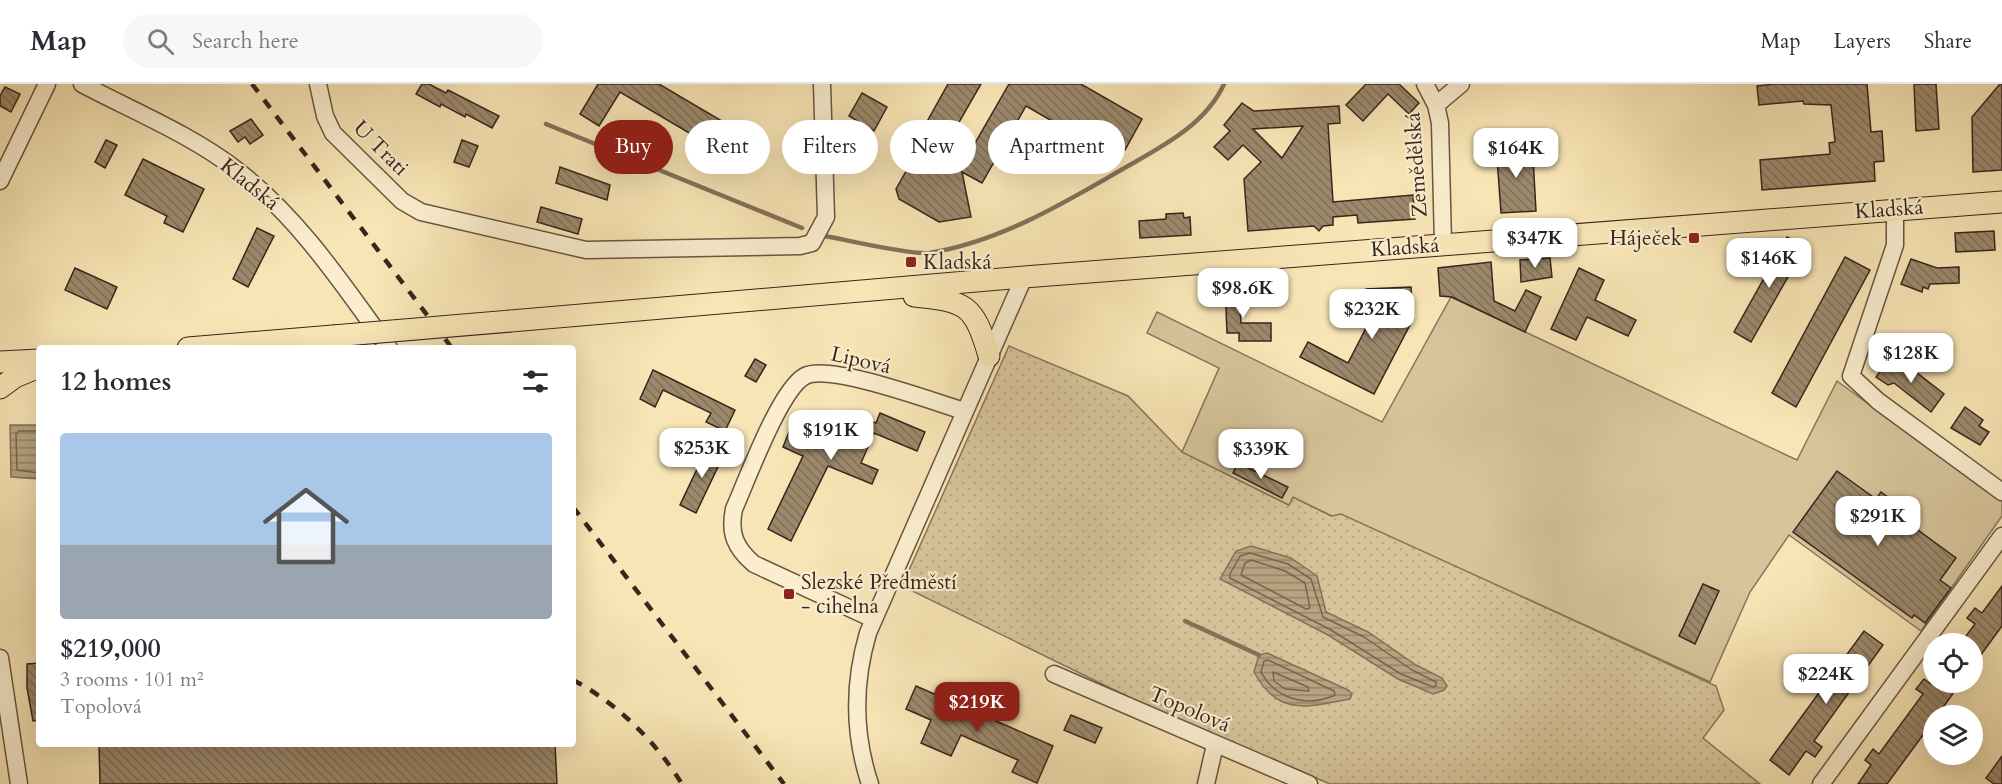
<!DOCTYPE html>
<html lang="en">
<head>
<meta charset="utf-8">
<style>
  body { margin:0; font-family:Cardo,serif; background:#f7f7f7; color:#2b2b33; height:100vh; display:flex; flex-direction:column; font-size:22px; white-space:nowrap }
  * { box-sizing:border-box; margin:0 }
  p { font-size:20px; color:#7c7c81 }
  .icon { flex:none; width:33px; height:33px; fill:none; stroke:currentColor; stroke-width:2; stroke-linecap:round; stroke-linejoin:round }
  .map { position:relative; flex:1; overflow:hidden }
  .details { position:absolute; left:36px; top:261px; width:540px; height:402px; display:flex; flex-direction:column; background:#fff; border-radius:6px; box-shadow:0 6px 24px #0002 }
  .details>* { flex:none }
  .guide { position:absolute; left:594px; top:36px; width:570px; height:54px; display:flex; gap:12px }
  .controls { position:absolute; left:1923px; top:549px; display:grid; gap:12px }
  .controls a { display:grid; place-items:center; width:60px; height:60px; border-radius:50%; background:#fff; box-shadow:0 6px 24px #0002; font-size:30px }
  .price { position:absolute; translate:-50% -51px; padding:0 14px; border-radius:12px; background:#fff; color:#222; font-size:20px; line-height:39px; filter:drop-shadow(0 2px 3px #0008) }
  .price::after { content:''; position:absolute; left:50%; top:36px; width:18px; height:14px; margin-left:-9px; background:inherit; clip-path:polygon(0 0,100% 0,50% 100%) }
  .price.active { background:#8f2418; color:#fff }
  ul { padding:0; list-style:none }
  li { display:grid; align-content:center; gap:12px; height:318px; padding:0 24px }
  li+li { border-top:2px solid #e1e1e2 }
  li span { display:grid; place-items:center; height:186px; border-radius:6px; color:#555 }
  li>.icon { margin-inline-start:auto }
  span .icon { width:108px; height:108px; fill:#fffc; stroke-width:1 }
  li b { font-size:26px }
  h2 { display:flex; justify-content:space-between; align-items:center; height:72px; padding:0 24px; font-size:26px }
  .chip { padding:0 21px; border-radius:27px; background:#fff; box-shadow:0 6px 24px #0002; font-size:21px; line-height:54px }
  .chip.active { background:#8f2418; color:#fff }
  header { display:flex; align-items:center; gap:36px; box-sizing:border-box; height:84px; padding:0 30px; background:#fff; border-bottom:2px solid #e1e1e2 }
  header strong { font-size:28px }
  nav { display:flex; gap:33px; margin-inline-start:auto; font-size:21px }
  .search { width:420px; height:54px; background:#f7f7f7; display:flex; align-items:center; gap:15px; box-sizing:border-box; padding:0 21px; border-radius:33px; color:#7c7c81; font-size:22px }
  .map>svg:first-child { display:block }
  .park { fill:url(#park-dots); stroke:#88745c; stroke-width:1.5 }
  .pitch { fill:#d7c49b; stroke:#88745c; stroke-width:1.5 }
  .water { fill:url(#water-rules); stroke:#847159; stroke-width:1.5 }
  .lines { fill:none; stroke-linecap:round; stroke-linejoin:round }
  .shore { stroke:#78644e; stroke-width:1.5 }
  .stream { stroke:#847159; stroke-width:4.5 }
  .building { fill:url(#building-back-hatch); stroke:#38251c; stroke-width:1.5; fill-rule:evenodd }
  .minor-casing { stroke:#685542; stroke-width:19 }
  .major-casing { stroke:#38251c; stroke-width:23 }
  .minor { stroke:#faeecf; stroke-width:16 }
  .major { stroke:#f8e5b5; stroke-width:21 }
  .rail { stroke:#38251c; stroke-width:4.5; stroke-dasharray:10 10; stroke-linecap:butt }
  .major-bridge-casing { stroke:#38251c; stroke-width:23; stroke-linecap:butt }
  .major-bridge { stroke:#f8e5b5; stroke-width:21 }
  .poi-dot { fill:#8f2418; stroke:#faeecf; stroke-width:2 }
  .labels { text-anchor:middle; stroke-width:4.5; stroke-linejoin:round; paint-order:stroke }
  .street-label { font-size:21px; fill:#38251c; stroke:#faeecf }
  .poi-label { font-size:21px; fill:#38251c; stroke:#faeecf; text-anchor:start }
</style>
</head>
<body>
<header>
<strong>Map</strong>
<div class="search"><svg class="icon" aria-label="search" viewBox="0 0 24 24"><circle cx="10" cy="10" r="6"/><path d="M15 15l6 6"/></svg>Search here</div>
<nav><a>Map</a><a>Layers</a><a>Share</a></nav>
</header>
<div class="map">
<svg width="2002" height="700" viewBox="0 0 2002 700">
  <defs>
    <pattern id="park-dots" width="8" height="8" patternUnits="userSpaceOnUse" patternTransform="scale(1.5)"><rect width="8" height="8" fill="#d7c49b"/><path d="M2 2h.1M6 6h.1" fill="none" stroke="#b9a885" stroke-width="1.8" stroke-linecap="round"/></pattern>
    <pattern id="water-rules" width="6" height="5" patternUnits="userSpaceOnUse" patternTransform="scale(1.5)"><rect width="6" height="5" fill="#b7a481"/><path d="M0 2.5h6" fill="none" stroke="#968569"/></pattern>
    <pattern id="building-back-hatch" width="6" height="6" patternUnits="userSpaceOnUse" patternTransform="scale(1.5)"><rect width="6" height="6" fill="#9c896c"/><path d="M-1 5l2 2M0 0l6 6M5-1l2 2" fill="none" stroke="#807058"/></pattern>
  </defs>
  <rect width="100%" height="100%" fill="#f8e5b5"/>
  <filter id="stains"><feTurbulence type="fractalNoise" baseFrequency=".00333" numOctaves="4"/><feColorMatrix values="0 0 0 0 .2 0 0 0 0 .09 0 0 0 0 .02 0 0 0 .5 -.17"/></filter>
  <radialGradient id="worn" r=".72"><stop offset=".6" stop-color="#630" stop-opacity="0"/><stop offset="1" stop-color="#630" stop-opacity=".3"/></radialGradient>
  <!-- park -->
  <polygon class="park" points="1009,262 1128,312 1182,368 1289,421 1293,413 1331,432 1341,429 1716,602 1724,626 1703,654 1760,700 1330,700 1141,619 902,502"/>
  <!-- pitch -->
  <polygon class="pitch" points="1451,213 1797,376 1837,297 2002,417 2002,432 1921,547 1789,451 1750,508 1710,598 1341,430 1332,432 1293,413 1289,421 1182,368 1219,284 1147,249 1157,228 1382,338"/>
  <!-- water -->
  <g class="water">
    <polygon points="10,341 39,341 39,395 11,393"/>
    <polygon points="1251,462 1291,474 1317,492 1326,528 1368,548 1416,581 1442,594 1447,602 1444,606 1433,610 1398,595 1328,551 1220,495 1236,467"/>
    <path d="M1267 569 1348 606 1352 610 1350 615C1308 623 1278 633 1254 588L1259 571Z"/>
  </g>
  <g class="lines">
    <!-- shore -->
    <g class="shore">
      <polyline points="39,347 19,347 16,350 17,386 39,389"/>
      <polygon points="1250,469 1288,480 1311,495 1323,533 1364,553 1412,586 1436,598 1436,602 1433,603 1401,590 1331,546 1230,494 1230,490 1240,472"/>
      <polygon points="1251,476 1285,487 1305,499 1310,524 1306,525 1241,491 1245,479"/>
      <path d="M1268 576 1334 607 1335 611C1307 624 1275 615 1261 588L1264 577Z"/>
      <polygon points="1273,588 1308,603 1309,607 1285,605 1274,597"/>
    </g>
    <!-- stream -->
    <g class="stream">
      <polyline points="546,40 802,144"/>
      <path d="M825 152C847 156 910 171 929 169 998 158 1061 121 1121 86 1159 64 1205 42 1224 0"/>
      <polyline points="1185,537 1259,571"/>
    </g>
  </g>
  <!-- building -->
  <g class="building">
    <polygon points="422,0 429,0 446,9 448,6 499,32 492,44 466,30 465,33 441,20 440,23 416,10"/>
    <polygon points="598,0 659,0 732,43 718,66 620,8 599,42 580,30"/>
    <polygon points="948,0 981,0 946,61 967,73 1009,0 1081,0 1142,35 1125,66 1113,59 1108,69 1026,22 982,99 962,88 971,133 939,138 899,115 896,105 919,64 914,61"/>
    <polygon points="1366,0 1399,0 1419,19 1409,30 1388,10 1363,37 1346,21"/>
    <polygon points="1775,0 1867,0 1871,48 1882,47 1884,77 1874,78 1875,97 1762,106 1760,76 1830,70 1829,59 1835,58 1831,21 1804,20 1803,17 1759,21 1757,2"/>
    <polygon points="1914,0 1936,0 1939,45 1916,47"/>
    <polygon points="2000,0 2002,0 2002,86 1973,88 1972,33"/>
    <polygon points="5,3 20,10 11,28 0,22 0,12"/>
    <polygon points="862,9 887,23 874,47 849,32"/>
    <path d="M1242 19 1254 27 1339 22 1340 39 1328 40 1333 118 1413 111 1415 135 1358 139 1357 131 1333 133V141L1323 142 1319 147 1314 142 1248 147 1244 95 1261 78 1243 61 1228 76 1214 63 1230 47 1224 41ZM1303 42 1282 74 1253 45Z"/>
    <polygon points="251,35 263,51 250,60 245,53 238,58 230,47"/>
    <polygon points="106,56 117,61 105,84 95,78"/>
    <polygon points="462,56 478,62 469,83 454,78"/>
    <polygon points="1519,59 1533,73 1536,127 1501,129 1496,60"/>
    <polygon points="143,75 204,105 183,148 164,139 167,132 125,111"/>
    <polygon points="560,83 610,101 607,116 556,99"/>
    <polygon points="541,123 582,135 578,150 537,138"/>
    <polygon points="1183,129 1184,134 1190,133 1191,151 1140,154 1139,137 1166,135 1166,130"/>
    <polygon points="257,144 274,152 248,203 233,195"/>
    <polygon points="1994,147 1995,166 1956,168 1955,149"/>
    <polygon points="1787,153 1805,163 1751,258 1734,248"/>
    <polygon points="1845,173 1870,186 1796,323 1772,309"/>
    <polygon points="1550,174 1552,193 1521,198 1520,176"/>
    <polygon points="1911,175 1937,184 1959,183 1959,199 1930,200 1928,205 1923,203 1922,208 1901,200"/>
    <polygon points="1491,178 1494,217 1515,227 1526,206 1541,213 1525,248 1452,213 1440,212 1438,184"/>
    <polygon points="75,184 117,203 107,225 65,206"/>
    <polygon points="1579,184 1604,196 1595,216 1636,236 1628,252 1587,233 1576,256 1551,245"/>
    <polygon points="1239,199 1241,239 1271,239 1271,257 1239,257 1239,249 1227,249 1225,200"/>
    <polygon points="1411,203 1413,235 1374,310 1300,273 1308,258 1348,279 1368,240 1366,205"/>
    <polygon points="1890,274 1909,288 1912,285 1944,310 1931,328 1894,299 1888,301 1876,293"/>
    <polygon points="755,275 766,281 756,298 745,292"/>
    <polygon points="653,286 735,326 725,347 706,338 711,329 663,306 655,323 640,315"/>
    <polygon points="1965,323 1983,336 1979,342 1989,348 1980,361 1951,344"/>
    <polygon points="880,329 925,348 917,367 874,349 861,379 878,386 872,400 828,382 791,457 768,445 803,372 783,363 796,330 856,355 864,335 876,339"/>
    <polygon points="709,360 725,368 696,429 680,421"/>
    <polygon points="1238,379 1288,403 1282,414 1233,389"/>
    <polygon points="1837,387 1876,415 1881,408 1901,423 1896,430 1956,474 1940,496 1951,504 1925,539 1914,531 1912,534 1793,448"/>
    <polygon points="1703,500 1719,507 1695,560 1679,552"/>
    <polygon points="2002,502 2002,542 1972,583 1972,560 1960,560 1975,540 1967,534 1975,524 1982,529"/>
    <polygon points="1864,547 1883,561 1814,657 1822,663 1815,673 1806,667 1789,691 1770,676"/>
    <polygon points="39,579 39,636 33,637 27,604 27,580"/>
    <polygon points="1924,595 1931,600 1961,598 1937,632 1934,632 1934,636 1887,700 1858,700 1871,681 1865,676 1873,665 1879,670 1923,610 1916,605"/>
    <polygon points="916,602 1053,662 1037,699 1012,688 1018,676 961,651 951,672 921,659 931,636 906,625"/>
    <polygon points="1071,631 1102,644 1095,659 1064,646"/>
    <polygon points="99,660 555,660 557,700 100,700"/>
    <polygon points="2002,672 2002,700 1994,700 1986,694"/>
  </g>
  <g class="lines">
    <defs>
      <g id="minor">
        <path d="M82 0C133 27 192 51 238 87 300 135 343 201 389 264"/>
        <polyline points="318,0 325,32 333,49 402,117 421,128 586,166 800,162 812,159 826,133 822,0"/>
        <polyline points="1425,0 1436,21 1440,39 1443,160"/>
        <polyline points="1436,21 1461,0"/>
        <polyline points="0,97 47,0"/>
        <polyline points="1895,125 1895,161 1851,292 1878,317 2002,408"/>
        <path d="M873 535 754 480C735 464 729 449 734 425 747 396 780 305 805 292 829 279 934 318 964 327"/>
        <polyline points="0,574 19,700"/>
        <polyline points="1054,590 1309,700"/>
        <path d="M870 700C853 649 853 600 868 549L1024 193"/>
        <polyline points="1206,700 1215,661"/>
        <polyline points="1821,700 2002,452"/>
      </g>
      <g id="major">
        <path d="M914 212C966 217 974 220 989 272"/>
        <polyline points="511,237 1024,193 2002,118"/>
        <polyline points="188,264 333,252"/>
        <polyline points="0,278 39,276"/>
        <polyline points="0,304 15,293 39,283"/>
      </g>
    </defs>
    <!-- minor casing -->
    <use href="#minor" class="minor-casing"/>
    <!-- major casing -->
    <use href="#major" class="major-casing"/>
    <!-- minor -->
    <use href="#minor" class="minor"/>
    <!-- major -->
    <use href="#major" class="major"/>
    <!-- rail -->
    <g class="rail">
      <polyline points="252,0 452,264"/>
      <polyline points="573,423 784,700"/>
      <path d="M573 596C617 619 656 658 682 700"/>
    </g>
    <defs>
      <polyline id="major-bridge" points="333,252 511,237"/>
    </defs>
    <!-- major-bridge casing -->
    <use href="#major-bridge" class="major-bridge-casing"/>
    <!-- major-bridge -->
    <use href="#major-bridge" class="major-bridge"/>
  </g>
  <!-- markers -->
  <g class="poi-dot">
    <rect x="1688" y="148" width="12" height="12" rx="3"/>
    <rect x="905" y="172" width="12" height="12" rx="3"/>
    <rect x="783" y="504" width="12" height="12" rx="3"/>
  </g>
  <g class="labels">
    <!-- street labels -->
    <g class="street-label">
      <text transform="translate(381 64) rotate(45)" y="7">U Trati</text>
      <text transform="translate(1416 81) rotate(-94)" y="7">Zemědělská</text>
      <text transform="translate(250 100) rotate(39)" y="7">Kladská</text>
      <text transform="translate(1889 125) rotate(-4)" y="7">Kladská</text>
      <text transform="translate(1405 163) rotate(-4)" y="7">Kladská</text>
      <text transform="translate(861 276) rotate(13)" y="7">Lipová</text>
      <text transform="translate(1190 625) rotate(23)" y="7">Topolová</text>
    </g>
    <!-- poi labels -->
    <g class="poi-label">
      <text x="1682" y="161" text-anchor="end">Háječek</text>
      <text x="923" y="185">Kladská</text>
      <text x="801" y="505">Slezské Předměstí<tspan x="801" dy="24">- cihelna</tspan></text>
    </g>
  </g>
  <rect width="100%" height="100%" filter="url(#stains)"/>
  <rect width="100%" height="100%" fill="url(#worn)"/>
</svg>
<div class="controls">
<a><svg class="icon" aria-label="locate" viewBox="0 0 24 24"><circle cx="12" cy="12" r="6"/><path d="M12 2v4M12 18v4M2 12h4M18 12h4"/></svg></a>
<a><svg class="icon" aria-label="layers" viewBox="0 0 24 24"><path d="M12 4l9 5-9 5-9-5zM3 14l9 5 9-5"/></svg></a>
</div>
<b class="price" style="left:1516px;top:95px">$164K</b>
<b class="price" style="left:1535px;top:185px">$347K</b>
<b class="price" style="left:1769px;top:205px">$146K</b>
<b class="price" style="left:1243px;top:235px">$98.6K</b>
<b class="price" style="left:1372px;top:256px">$232K</b>
<b class="price" style="left:1911px;top:300px">$128K</b>
<b class="price" style="left:831px;top:377px">$191K</b>
<b class="price" style="left:702px;top:395px">$253K</b>
<b class="price" style="left:1261px;top:396px">$339K</b>
<b class="price" style="left:1878px;top:463px">$291K</b>
<b class="price" style="left:1826px;top:621px">$224K</b>
<b class="price active" style="left:977px;top:649px">$219K</b>
<div class="guide">
<a class="chip active">Buy</a>
<a class="chip">Rent</a>
<a class="chip">Filters</a>
<a class="chip">New</a>
<a class="chip">Apartment</a>
</div>
<section class="details">
<h2>12 homes<svg class="icon" aria-label="filters" viewBox="0 0 24 24"><path d="M4 7h16M4 17h16"/><circle cx="9" cy="7" r="2"/><circle cx="15" cy="17" r="2"/></svg></h2>
<ul>
<li><span style="background:linear-gradient(#a9c7e8 60%,#9aa5b1 0)"><svg class="icon" aria-label="home" viewBox="0 0 24 24"><path d="M3 11l9-7 9 7M6 9v11h12V9"/></svg></span><div><b>$219,000</b><p>3 rooms · 101 m²</p><p>Topolová</p></div></li>
</ul>
</section>
</div>
</body>
</html>
